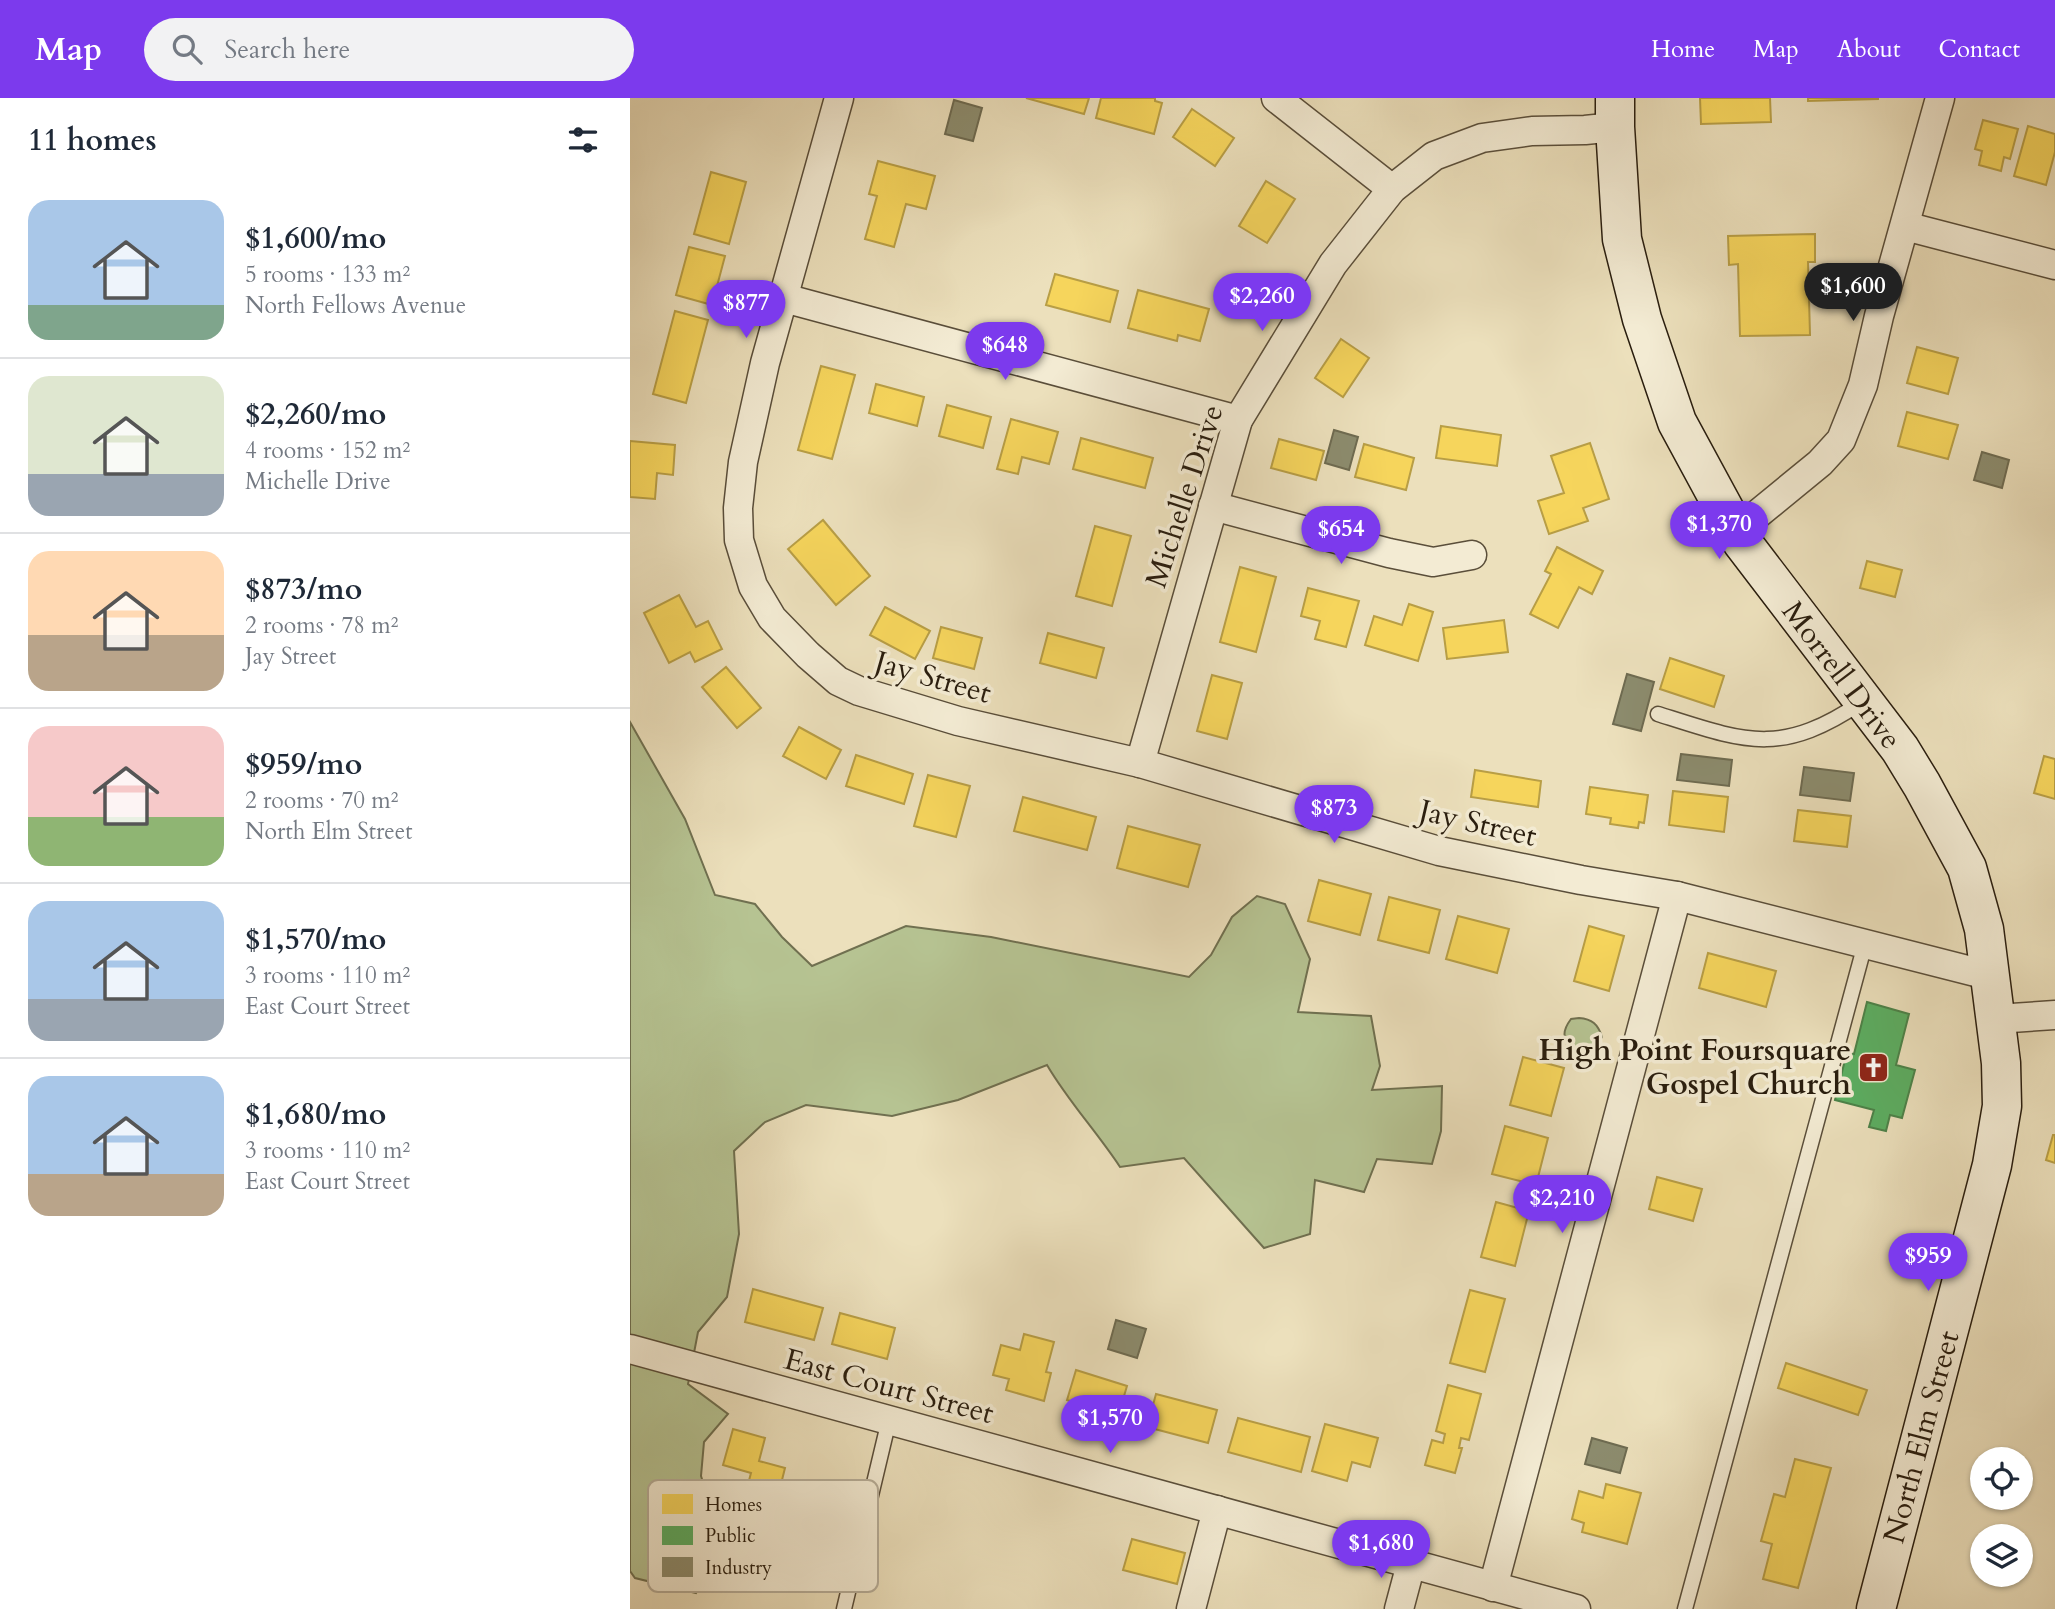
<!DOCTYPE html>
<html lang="en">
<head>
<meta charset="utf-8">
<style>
  body { margin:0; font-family:Cardo,serif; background:#f2f2f3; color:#1f2937; height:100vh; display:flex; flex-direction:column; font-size:26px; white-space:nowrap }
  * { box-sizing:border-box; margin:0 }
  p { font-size:23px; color:#747a83 }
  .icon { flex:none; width:38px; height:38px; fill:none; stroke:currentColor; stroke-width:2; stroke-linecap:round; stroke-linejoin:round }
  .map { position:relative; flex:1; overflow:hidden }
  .sheet { display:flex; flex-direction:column; background:#fff; width:630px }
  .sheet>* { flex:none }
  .tools { position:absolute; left:1340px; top:1349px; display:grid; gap:14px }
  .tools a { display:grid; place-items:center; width:63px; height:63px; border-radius:50%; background:#fff; box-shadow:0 2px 5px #0004; font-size:35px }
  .price { position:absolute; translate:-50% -60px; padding:0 16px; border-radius:24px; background:#7c3aed; color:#fff; font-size:23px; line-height:46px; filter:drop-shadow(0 2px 4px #0008) }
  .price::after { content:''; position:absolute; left:50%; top:42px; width:21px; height:16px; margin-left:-10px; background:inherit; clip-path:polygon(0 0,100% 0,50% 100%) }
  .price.selected { background:#222; color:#fff }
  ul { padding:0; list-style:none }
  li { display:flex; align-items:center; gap:21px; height:175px; padding:0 28px }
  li+li { border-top:2px solid #e0e1e3 }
  li span { display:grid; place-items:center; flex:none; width:196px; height:140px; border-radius:21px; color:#555 }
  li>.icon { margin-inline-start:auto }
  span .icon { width:84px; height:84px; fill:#fffc; stroke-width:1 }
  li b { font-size:30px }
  h2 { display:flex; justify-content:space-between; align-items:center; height:84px; padding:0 28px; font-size:30px }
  header { display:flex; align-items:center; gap:42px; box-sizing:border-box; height:98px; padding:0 35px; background:#7c3aed; color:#fff }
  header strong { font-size:33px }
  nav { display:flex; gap:38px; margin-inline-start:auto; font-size:24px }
  .search { width:490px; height:63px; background:#f2f2f3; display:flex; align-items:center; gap:18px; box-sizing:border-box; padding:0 24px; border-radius:38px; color:#747a83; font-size:26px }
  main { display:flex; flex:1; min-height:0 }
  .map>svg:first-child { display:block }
  .green { fill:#b6c392; stroke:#707050; stroke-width:2 }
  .homes { fill:#f6d55c; stroke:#b89e45; stroke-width:2 }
  .public { fill:#5aae61; stroke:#4b8248; stroke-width:2 }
  .industry { fill:#8c8c6e; stroke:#6e6b51; stroke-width:2 }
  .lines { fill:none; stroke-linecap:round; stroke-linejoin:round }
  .service-casing { stroke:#5a4e3a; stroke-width:17 }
  .minor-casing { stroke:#5a4e3a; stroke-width:31 }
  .secondary-casing { stroke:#291d0e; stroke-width:41 }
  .service { stroke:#f3ebd3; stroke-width:14 }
  .minor { stroke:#f3ebd3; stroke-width:28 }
  .secondary { stroke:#f3ebd3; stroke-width:38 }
  .labels { text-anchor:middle; stroke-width:7; stroke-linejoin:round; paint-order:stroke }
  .street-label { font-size:30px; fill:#291d0e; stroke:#f3ebd3 }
  .poi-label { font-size:30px; font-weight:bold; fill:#291d0e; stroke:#f3ebd3; text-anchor:end }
  .key { fill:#f3ebd3; stroke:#b6ad98; stroke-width:2 }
  .key-label { font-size:19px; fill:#291d0e }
</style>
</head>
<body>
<header>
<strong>Map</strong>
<div class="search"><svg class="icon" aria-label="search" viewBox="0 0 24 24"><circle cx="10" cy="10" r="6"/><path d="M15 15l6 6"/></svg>Search here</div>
<nav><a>Home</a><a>Map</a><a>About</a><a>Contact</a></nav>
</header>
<main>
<section class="sheet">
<h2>11 homes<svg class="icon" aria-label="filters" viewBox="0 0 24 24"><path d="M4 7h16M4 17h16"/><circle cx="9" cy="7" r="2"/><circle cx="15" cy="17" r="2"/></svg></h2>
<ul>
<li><span style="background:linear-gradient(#a9c7e8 75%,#7fa58c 0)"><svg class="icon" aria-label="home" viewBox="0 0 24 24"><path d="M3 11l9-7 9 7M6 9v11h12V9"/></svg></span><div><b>$1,600/mo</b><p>5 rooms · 133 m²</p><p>North Fellows Avenue</p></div></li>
<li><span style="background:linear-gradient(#dfe7d0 70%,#9aa5b1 0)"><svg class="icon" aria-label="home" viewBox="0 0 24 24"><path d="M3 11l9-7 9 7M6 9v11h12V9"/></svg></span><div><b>$2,260/mo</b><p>4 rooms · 152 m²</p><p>Michelle Drive</p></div></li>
<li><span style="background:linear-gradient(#ffd9b3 60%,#b9a48a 0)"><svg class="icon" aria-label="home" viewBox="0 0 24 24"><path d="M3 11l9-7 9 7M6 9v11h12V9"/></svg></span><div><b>$873/mo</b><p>2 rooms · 78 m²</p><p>Jay Street</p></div></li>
<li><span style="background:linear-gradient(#f6c9c9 65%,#8fb573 0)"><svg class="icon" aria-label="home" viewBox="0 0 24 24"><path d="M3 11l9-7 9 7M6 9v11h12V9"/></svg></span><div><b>$959/mo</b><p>2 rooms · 70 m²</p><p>North Elm Street</p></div></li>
<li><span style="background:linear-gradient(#a9c7e8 70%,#9aa5b1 0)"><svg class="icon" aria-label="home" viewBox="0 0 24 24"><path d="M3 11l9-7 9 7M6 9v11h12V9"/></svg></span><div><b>$1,570/mo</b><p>3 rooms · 110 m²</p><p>East Court Street</p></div></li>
<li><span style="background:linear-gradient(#a9c7e8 70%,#b9a48a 0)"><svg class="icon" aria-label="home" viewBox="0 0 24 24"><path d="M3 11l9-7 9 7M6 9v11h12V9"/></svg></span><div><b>$1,680/mo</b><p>3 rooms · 110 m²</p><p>East Court Street</p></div></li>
</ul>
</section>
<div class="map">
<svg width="1425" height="1511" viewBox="0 0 1425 1511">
  <rect width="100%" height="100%" fill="#ece0bc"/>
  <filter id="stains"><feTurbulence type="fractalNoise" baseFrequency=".00286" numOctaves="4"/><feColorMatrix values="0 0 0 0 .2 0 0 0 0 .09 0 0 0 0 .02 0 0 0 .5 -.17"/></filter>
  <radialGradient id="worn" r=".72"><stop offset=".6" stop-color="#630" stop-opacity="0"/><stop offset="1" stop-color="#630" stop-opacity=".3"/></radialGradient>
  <!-- green -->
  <g class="green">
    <path d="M0 624 55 721 85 797 125 806 152 839 182 868 276 828 361 839 559 879 581 857 602 819 627 798 655 806 680 861 668 914 741 918 750 968 742 992 812 988 811 1033 802 1066 747 1061 734 1094 685 1082 680 1136 634 1150 554 1060 490 1069C467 1034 438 1003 417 967L328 1002 262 1018 176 1007 135 1024 104 1053 109 1136 97 1199 68 1234 58 1286 98 1316 74 1344 71 1378 94 1450 66 1495 5 1480 0 1473Z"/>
    <path d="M949 920C962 921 968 926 972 939L965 949 952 955 940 951C933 939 932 933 941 921Z"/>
  </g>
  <!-- homes -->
  <g class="homes">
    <polygon points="396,0 459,0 454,16"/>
    <polygon points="471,0 525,0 525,3 532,5 524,36 466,20"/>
    <polygon points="1070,0 1140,0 1141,24 1071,26"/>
    <polygon points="1178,0 1248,0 1248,1 1178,3"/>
    <polygon points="562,11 604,40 585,68 543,39"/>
    <polygon points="1353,22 1388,31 1380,61 1374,59 1371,73 1349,67 1352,53 1345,51"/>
    <polygon points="1398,28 1425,36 1425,54 1416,87 1384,78"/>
    <polygon points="248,63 305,78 296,111 276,106 264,149 235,141 247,98 239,96"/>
    <polygon points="81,74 116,84 99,146 64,136"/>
    <polygon points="636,83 665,101 637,145 609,128"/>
    <polygon points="1185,136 1185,164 1178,164 1180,237 1110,238 1108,166 1099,167 1098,138"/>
    <polygon points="59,149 95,158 82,207 46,197"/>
    <polygon points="425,176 488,193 480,224 416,207"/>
    <polygon points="508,192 579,211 570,243 548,237 547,243 498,230"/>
    <polygon points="45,213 78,222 56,305 23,296"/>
    <polygon points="711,241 739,260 713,299 685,280"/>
    <polygon points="1287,249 1328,260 1318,296 1277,285"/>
    <polygon points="191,268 225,277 202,361 168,352"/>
    <polygon points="246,286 294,299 287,328 239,315"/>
    <polygon points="317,307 361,319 353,350 309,338"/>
    <polygon points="1277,314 1328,327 1318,361 1268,348"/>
    <polygon points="381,321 428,334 419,366 392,359 388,376 367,371"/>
    <polygon points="811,328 871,337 867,368 806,360"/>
    <polygon points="451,340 523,360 515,390 443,371"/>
    <polygon points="649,341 694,353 686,382 641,370"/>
    <polygon points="0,343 45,347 43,377 27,375 25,401 0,399"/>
    <polygon points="960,345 979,401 953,410 958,423 919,436 908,403 934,395 921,358"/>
    <polygon points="734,346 784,360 776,392 725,379"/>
    <polygon points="193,422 240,478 206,507 158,451"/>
    <polygon points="465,428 501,438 482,508 446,498"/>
    <polygon points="927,449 973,473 962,496 949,489 928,530 900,516 921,476 915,473"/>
    <polygon points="1237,463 1272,472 1265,499 1230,490"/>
    <polygon points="610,469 646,479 626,554 590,544"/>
    <polygon points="678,490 729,503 716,549 685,541 690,523 671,518"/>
    <polygon points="49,497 66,529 78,523 92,551 65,564 60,554 39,565 14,515"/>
    <polygon points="779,506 803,514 788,563 735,547 744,518 772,527"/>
    <polygon points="255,509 300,533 285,561 240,537"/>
    <polygon points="874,522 878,554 817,561 813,530"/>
    <polygon points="311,529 352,540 344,571 303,560"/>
    <polygon points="418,535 474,550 466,580 410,565"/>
    <polygon points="1040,560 1094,578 1084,609 1030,591"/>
    <polygon points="96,569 131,610 107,630 72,589"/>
    <polygon points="582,577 612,585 597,641 567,633"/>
    <polygon points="169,629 211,652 196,681 153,658"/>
    <polygon points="226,657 283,676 274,706 216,688"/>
    <polygon points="1414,658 1425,661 1425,701 1404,695"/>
    <polygon points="845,672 911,683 908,709 841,699"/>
    <polygon points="298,677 340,688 326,739 284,728"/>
    <polygon points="960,689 1018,697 1014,725 1009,724 1008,730 980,726 981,720 956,716"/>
    <polygon points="1043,693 1098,699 1094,734 1039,727"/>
    <polygon points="393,699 466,719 457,752 384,733"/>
    <polygon points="1168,712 1221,718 1217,749 1164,743"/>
    <polygon points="498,728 570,747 558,789 487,770"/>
    <polygon points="689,782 741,796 730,837 678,823"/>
    <polygon points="759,799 810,812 799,855 748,842"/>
    <polygon points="828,818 879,831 867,875 816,861"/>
    <polygon points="959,828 994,838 979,893 944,883"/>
    <polygon points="1078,855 1146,873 1136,909 1069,890"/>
    <polygon points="893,959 934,970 921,1018 880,1007"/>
    <polygon points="875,1028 918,1040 906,1087 862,1076"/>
    <polygon points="1423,1037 1425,1037 1425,1065 1416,1062"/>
    <polygon points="1027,1079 1072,1091 1063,1123 1019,1111"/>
    <polygon points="866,1104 899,1113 885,1168 851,1159"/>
    <polygon points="123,1191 193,1210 184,1242 115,1224"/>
    <polygon points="840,1192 875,1201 855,1274 820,1265"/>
    <polygon points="210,1215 265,1230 257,1261 202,1246"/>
    <polygon points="394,1236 424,1244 416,1274 421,1275 414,1303 376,1292 379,1281 363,1277 371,1247 390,1252"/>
    <polygon points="1156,1265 1237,1292 1228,1317 1148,1290"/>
    <polygon points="446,1272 497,1288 486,1325 457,1316 459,1309 437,1302"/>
    <polygon points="818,1287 851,1296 839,1342 831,1340 829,1350 832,1350 825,1375 795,1367 802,1342 813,1345 815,1336 806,1333"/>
    <polygon points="526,1296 587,1312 578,1345 517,1329"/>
    <polygon points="608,1320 680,1339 671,1374 598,1354"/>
    <polygon points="695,1326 748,1340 740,1369 722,1364 717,1383 682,1373"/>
    <polygon points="103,1331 135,1340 129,1363 155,1370 147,1402 116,1394 121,1375 93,1367"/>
    <polygon points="1165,1361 1201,1370 1168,1490 1133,1481 1142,1446 1131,1443 1144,1396 1155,1399"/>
    <polygon points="976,1386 1011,1395 997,1446 952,1434 954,1425 942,1421 949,1393 973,1400"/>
    <polygon points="502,1441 555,1455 547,1486 493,1472"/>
  </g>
  <!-- public -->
  <polygon class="public" points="1237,904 1279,916 1266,967 1285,972 1272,1020 1260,1017 1256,1033 1239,1029 1244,1012 1205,1002 1217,954 1224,956"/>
  <!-- industry -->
  <g class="industry">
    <polygon points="324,2 352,10 343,43 315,36"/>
    <polygon points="704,332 728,339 719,372 695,365"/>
    <polygon points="1352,354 1379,362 1372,390 1344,382"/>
    <polygon points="997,576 1024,584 1011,633 983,626"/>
    <polygon points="1051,656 1102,662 1099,688 1047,682"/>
    <polygon points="1174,669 1224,675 1220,703 1170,697"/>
    <polygon points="486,1222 516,1231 507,1260 478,1251"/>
    <polygon points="962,1340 997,1350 990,1375 955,1366"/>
  </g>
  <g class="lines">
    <defs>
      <g id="service">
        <path d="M1028 616C1116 644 1150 659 1232 604"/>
        <polyline points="214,1511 259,1322"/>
        <polyline points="1055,1511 1235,846"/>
      </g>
      <g id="minor">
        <polyline points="209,0 135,265 113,364 108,410 109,442 123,488 142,520 178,557 208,583 229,593 328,623 510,665 809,753 951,782 1047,798 1361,878"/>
        <polyline points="646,0 762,91"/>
        <polyline points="1275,128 1425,167"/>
        <polyline points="154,200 608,322"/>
        <polyline points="583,408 759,455 803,464 842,457"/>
        <polyline points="1107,433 1190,365 1211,342 1233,287 1249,218 1310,0"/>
        <polyline points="510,665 608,322 703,166 762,91 804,58 852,40 902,33 955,32 985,29"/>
        <polyline points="1366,921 1425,917"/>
        <polyline points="0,1251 946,1511"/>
        <polyline points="863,1489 1047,798"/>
        <polyline points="561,1511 587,1412"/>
        <polyline points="769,1511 781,1466"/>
      </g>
      <polyline id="secondary" points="985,0 985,29 992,141 1012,221 1047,324 1112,444 1270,651 1292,687 1337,770 1354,831 1371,965 1372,1008 1362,1067 1246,1511"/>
    </defs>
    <!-- service casing -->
    <use href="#service" class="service-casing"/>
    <!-- minor casing -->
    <use href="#minor" class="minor-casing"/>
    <!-- secondary casing -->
    <use href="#secondary" class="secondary-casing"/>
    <!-- service -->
    <use href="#service" class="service"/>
    <!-- minor -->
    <use href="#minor" class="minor"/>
    <!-- secondary -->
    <use href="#secondary" class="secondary"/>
  </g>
  <!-- icons -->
  <defs>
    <symbol id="church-square" viewBox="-11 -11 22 22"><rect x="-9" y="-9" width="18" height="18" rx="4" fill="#8f2418" stroke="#f3ebd3"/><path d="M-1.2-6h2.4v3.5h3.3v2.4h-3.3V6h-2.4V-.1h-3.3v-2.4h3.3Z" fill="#fff"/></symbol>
  </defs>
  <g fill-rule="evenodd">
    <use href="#church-square" x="1226" y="952" width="35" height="35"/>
  </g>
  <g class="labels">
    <!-- street labels -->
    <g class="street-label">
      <text transform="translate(554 398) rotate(-72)" y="10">Michelle Drive</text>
      <text transform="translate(1212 577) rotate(53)" y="10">Morrell Drive</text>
      <text transform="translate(303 579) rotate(16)" y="10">Jay Street</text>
      <text transform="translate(848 725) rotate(13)" y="10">Jay Street</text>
      <text transform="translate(259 1288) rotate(15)" y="10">East Court Street</text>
      <text transform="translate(1291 1339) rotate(-75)" y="10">North Elm Street</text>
    </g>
    <!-- poi labels -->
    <g class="poi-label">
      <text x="1221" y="962">High Point Foursquare<tspan x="1221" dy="34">Gospel Church</tspan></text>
    </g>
  </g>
  <!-- legend -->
  <rect x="18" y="1382" width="230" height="112" rx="10" class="key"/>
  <rect x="32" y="1396" width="31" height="20" fill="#f6d55c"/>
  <rect x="32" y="1428" width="31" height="19" fill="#5aae61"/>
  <rect x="32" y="1459" width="31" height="20" fill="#8c8c6e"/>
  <g class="key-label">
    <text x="75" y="1413">Homes</text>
    <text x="75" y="1444">Public</text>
    <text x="75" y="1476">Industry</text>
  </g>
  <rect width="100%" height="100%" filter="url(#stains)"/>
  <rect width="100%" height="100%" fill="url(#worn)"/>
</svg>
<div class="tools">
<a><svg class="icon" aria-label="locate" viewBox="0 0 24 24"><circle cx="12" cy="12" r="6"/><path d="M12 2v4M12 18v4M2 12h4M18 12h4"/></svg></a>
<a><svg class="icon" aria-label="layers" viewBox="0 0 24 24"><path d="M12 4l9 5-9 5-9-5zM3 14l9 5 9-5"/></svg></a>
</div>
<b class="price selected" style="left:1223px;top:225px">$1,600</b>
<b class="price" style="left:632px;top:235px">$2,260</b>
<b class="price" style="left:116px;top:242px">$877</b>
<b class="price" style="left:375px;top:284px">$648</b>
<b class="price" style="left:1089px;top:463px">$1,370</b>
<b class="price" style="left:711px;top:468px">$654</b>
<b class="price" style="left:704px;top:747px">$873</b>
<b class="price" style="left:932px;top:1137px">$2,210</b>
<b class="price" style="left:1298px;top:1195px">$959</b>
<b class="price" style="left:480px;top:1357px">$1,570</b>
<b class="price" style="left:751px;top:1482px">$1,680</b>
</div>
</main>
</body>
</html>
